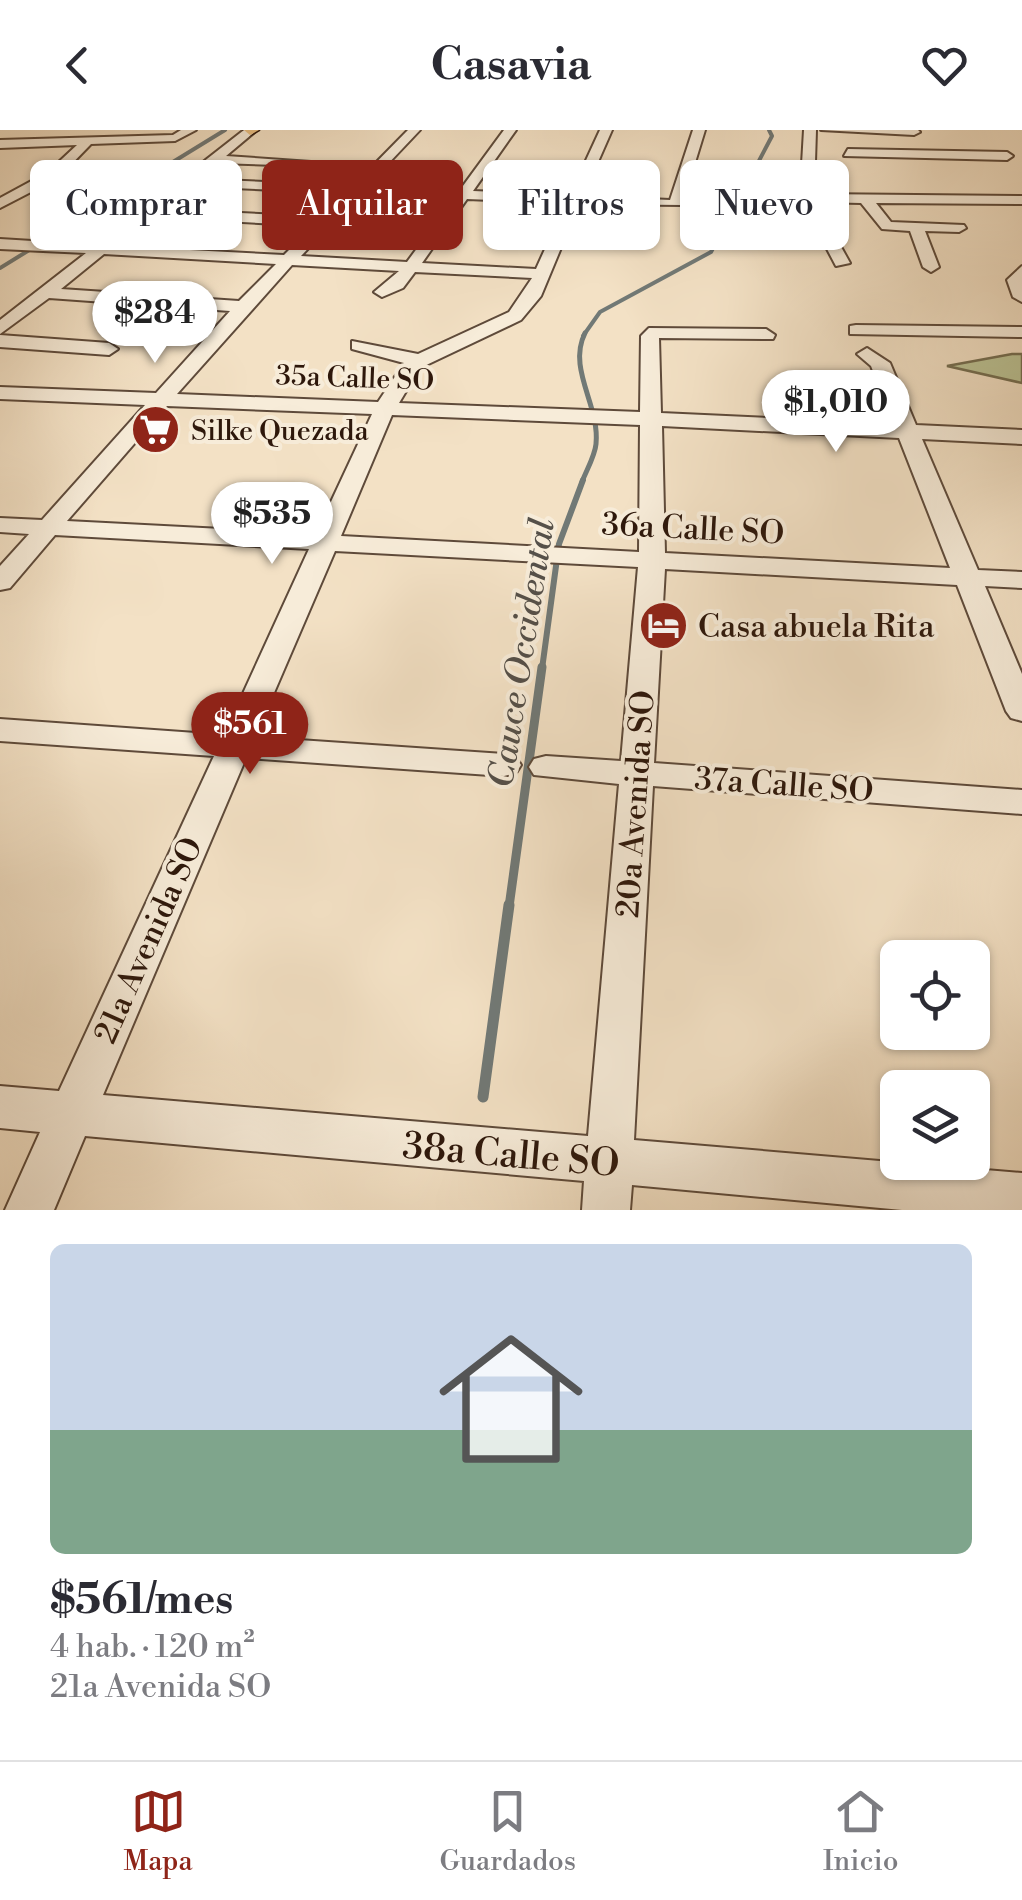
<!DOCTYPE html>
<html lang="es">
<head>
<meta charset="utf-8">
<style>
  body { margin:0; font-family:"Libre Bodoni",serif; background:#f2f2f3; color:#2b2b33; height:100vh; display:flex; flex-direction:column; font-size:38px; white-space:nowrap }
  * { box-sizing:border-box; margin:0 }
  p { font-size:32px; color:#7c7c81 }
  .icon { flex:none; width:55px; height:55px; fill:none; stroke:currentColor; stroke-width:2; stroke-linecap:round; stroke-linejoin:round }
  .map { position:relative; height:1080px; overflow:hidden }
  .sheet { display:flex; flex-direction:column; background:#fff; flex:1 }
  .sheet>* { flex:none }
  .hud { position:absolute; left:30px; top:30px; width:962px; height:90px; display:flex; gap:20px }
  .buttons { position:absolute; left:880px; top:810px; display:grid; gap:20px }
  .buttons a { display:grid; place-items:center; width:110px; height:110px; border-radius:15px; background:#fff; box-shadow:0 2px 8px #0004; font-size:50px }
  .price { position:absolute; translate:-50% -85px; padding:0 22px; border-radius:35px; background:#fff; color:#222; font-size:32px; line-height:65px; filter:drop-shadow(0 2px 5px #0008) }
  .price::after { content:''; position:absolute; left:50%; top:60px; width:30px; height:22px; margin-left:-15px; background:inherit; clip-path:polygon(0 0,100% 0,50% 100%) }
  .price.current { background:#8f2418; color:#fff }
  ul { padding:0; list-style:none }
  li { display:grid; align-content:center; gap:20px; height:530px; padding:0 50px }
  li+li { border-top:2px solid #e1e1e2 }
  li span { display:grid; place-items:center; height:310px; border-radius:15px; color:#555 }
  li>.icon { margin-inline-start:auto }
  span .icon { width:180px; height:180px; fill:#fffc; stroke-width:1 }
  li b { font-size:42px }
  .chip { padding:0 35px; border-radius:15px; background:#fff; box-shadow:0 2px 8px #0004; font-size:35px; line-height:90px }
  .chip.current { background:#8f2418; color:#fff }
  header { display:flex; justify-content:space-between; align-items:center; height:130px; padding:0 50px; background:#fff; font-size:45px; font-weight:800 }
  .tabs { display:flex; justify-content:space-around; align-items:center; height:140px; border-top:2px solid #e1e1e2; background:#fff; font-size:28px; color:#7c7c81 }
  .tabs a { display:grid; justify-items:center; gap:5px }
  .tabs .current { color:#8f2418 }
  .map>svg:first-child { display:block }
  .green { fill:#bbc395; stroke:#746d50; stroke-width:2.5 }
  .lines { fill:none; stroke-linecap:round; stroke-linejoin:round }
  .stream-far4 { stroke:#717976; stroke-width:4 }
  .stream-far3 { stroke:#717976; stroke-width:5 }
  .stream-far2 { stroke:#717976; stroke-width:6 }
  .stream-far1 { stroke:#717976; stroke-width:9 }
  .stream { stroke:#717976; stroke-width:11 }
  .minor-casing { stroke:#5e4a3a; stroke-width:4 }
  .major-casing { stroke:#2d170b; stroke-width:3 }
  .minor { fill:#f7ecd9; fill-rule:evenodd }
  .major { fill:#eac082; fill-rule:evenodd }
  .labels { text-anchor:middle; stroke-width:8; stroke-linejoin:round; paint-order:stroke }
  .far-street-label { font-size:28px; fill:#2d170b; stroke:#f7ecd9 }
  .far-poi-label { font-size:28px; fill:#2d170b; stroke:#f7ecd9; text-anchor:start }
  .street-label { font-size:32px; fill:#2d170b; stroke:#f7ecd9 }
  .poi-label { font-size:32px; fill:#2d170b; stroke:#f7ecd9; text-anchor:start }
  .water-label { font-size:35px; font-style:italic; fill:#555049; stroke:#f7ecd9 }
  .near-street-label { font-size:38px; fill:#2d170b; stroke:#f7ecd9 }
</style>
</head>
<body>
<header><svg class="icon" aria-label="back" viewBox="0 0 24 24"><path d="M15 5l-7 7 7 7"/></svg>Casavia<svg class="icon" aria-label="heart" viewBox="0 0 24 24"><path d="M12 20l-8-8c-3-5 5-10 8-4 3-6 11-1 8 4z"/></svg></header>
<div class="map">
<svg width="1022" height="1080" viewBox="0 0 1022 1080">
  <rect width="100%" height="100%" fill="#f3e1c5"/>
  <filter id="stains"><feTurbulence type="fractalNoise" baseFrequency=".002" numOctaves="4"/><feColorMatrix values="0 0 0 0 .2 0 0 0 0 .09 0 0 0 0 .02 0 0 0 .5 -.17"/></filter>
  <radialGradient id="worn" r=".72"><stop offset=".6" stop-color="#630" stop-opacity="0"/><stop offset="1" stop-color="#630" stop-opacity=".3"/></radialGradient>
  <!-- green -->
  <polygon class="green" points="1012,224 1022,224 1022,253 947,236"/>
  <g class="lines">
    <!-- stream-far4 -->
    <g class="stream-far4">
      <polyline points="0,138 225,0"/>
      <polyline points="583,206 600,182 711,122 772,6 769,0"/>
    </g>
    <!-- stream-far3 -->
    <path class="stream-far3" d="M582 352C586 341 595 326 596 314 600 275 567 239 585 203"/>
    <!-- stream-far2 -->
    <polyline class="stream-far2" points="542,539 559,414 583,350"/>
    <!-- stream-far1 -->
    <polyline class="stream-far1" points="509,777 542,537"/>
    <!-- stream -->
    <polyline class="stream" points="483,967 509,775"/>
    <defs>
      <g id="minor">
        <polygon points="181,0 196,0 175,11 91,14 58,48 0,78 0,68 48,42 77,15 0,18 0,10 173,5"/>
        <path d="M244 0H257L226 26 311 32 305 36 217 33 198 49 353 56 408 0H420L367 56 460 60 504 0H516L473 61 570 65 600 0H612L583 66 670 70 693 0H705L682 75 580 74 567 104 630 108 638 113 635 116 563 113 541 166 521 190 420 238 399 273 640 282 641 206 649 198 766 199 775 205 773 209 659 208 661 283 894 294 871 236 857 224 867 218 890 233 916 295 1022 300V314L922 309 978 440 1022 442V458L985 456 1022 544V591L1011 588 1006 581 957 455 665 439 654 633 1022 660V684L653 656 634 1010 1022 1043V1080H902L632 1055 630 1080H582L584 1051 85 1006 54 1080H5L40 1002 0 998V956L59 961 214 626 0 611V589L224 605 309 419 55 405 10 458 0 460V436L29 404 0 402V388L42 390 145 275 0 269V257L156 263 230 181 49 168 0 204V190L86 123 0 119V109L97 115ZM188 56 345 63 322 87 160 79ZM360 64 454 68 407 132 301 126ZM467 69 566 73 536 139 422 133ZM150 87 313 96 284 125 114 116ZM104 124 276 134 239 171 61 159ZM292 135 399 141 374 162 382 167 403 158 415 142 532 148 509 182 418 224 352 211V219L404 233 378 272 177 264ZM167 276 372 284 316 404 67 391ZM392 285 640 295 639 422 341 406ZM662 296 899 308 950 438 665 423ZM335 421 638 437 621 631 546 626 534 629 529 637 534 645 619 654 588 1006 103 965 246 628 504 646 516 643 521 635 516 627 504 624 255 607Z"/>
        <polygon points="804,0 816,0 814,64 1022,66 1022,74 876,73 891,92 964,95 966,98 959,102 925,101 939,137 931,142 923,137 910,101 882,99 861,73 816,72 850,133 836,136 800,68"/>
        <polygon points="821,0 918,0 920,2 914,5"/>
        <polygon points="848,19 1007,22 1013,26 1007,30 844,26"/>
        <polygon points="1022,136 1022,172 1013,167 1007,150"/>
        <polygon points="856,195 1022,197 1022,207 850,204 850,196"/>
        <polygon points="0,205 109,213 118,219 109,225 0,217"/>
      </g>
      <polygon id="major" points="244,0 259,0 250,5"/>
    </defs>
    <!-- minor casing -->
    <use href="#minor" class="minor-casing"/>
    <!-- major casing -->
    <use href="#major" class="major-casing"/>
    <!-- minor -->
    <use href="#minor" class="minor"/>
    <!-- major -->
    <use href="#major" class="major"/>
  </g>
  <!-- icons -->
  <defs>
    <symbol id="supermarket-disc" viewBox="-11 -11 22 22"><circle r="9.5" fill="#8f2418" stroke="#f7ecd9"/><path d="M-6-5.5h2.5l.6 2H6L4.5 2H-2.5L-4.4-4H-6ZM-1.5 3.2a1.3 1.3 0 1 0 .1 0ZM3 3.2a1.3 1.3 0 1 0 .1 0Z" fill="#fff"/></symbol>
    <symbol id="hotel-disc" viewBox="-11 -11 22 22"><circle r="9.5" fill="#8f2418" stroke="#f7ecd9"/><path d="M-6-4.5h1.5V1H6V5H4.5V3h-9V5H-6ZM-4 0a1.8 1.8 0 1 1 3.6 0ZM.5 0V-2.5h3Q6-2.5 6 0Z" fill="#fff"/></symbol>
  </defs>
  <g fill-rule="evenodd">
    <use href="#supermarket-disc" x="128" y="272" width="55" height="55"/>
    <use href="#hotel-disc" x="636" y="468" width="55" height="55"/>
  </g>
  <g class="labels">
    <!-- far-street labels -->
    <g class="far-street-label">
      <text transform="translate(355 247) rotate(2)" y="10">35a Calle SO</text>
    </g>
    <!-- far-poi labels -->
    <g class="far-poi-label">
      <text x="191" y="310">Silke Quezada</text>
    </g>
    <!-- street labels -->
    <g class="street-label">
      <text transform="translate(693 398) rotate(3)" y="11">36a Calle SO</text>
      <text transform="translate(784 654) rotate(4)" y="11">37a Calle SO</text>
      <text transform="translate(635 674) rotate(-86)" y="11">20a Avenida SO</text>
      <text transform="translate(148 810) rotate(-66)" y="11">21a Avenida SO</text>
    </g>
    <!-- poi labels -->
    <g class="poi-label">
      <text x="698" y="507">Casa abuela Rita</text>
    </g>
    <!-- water labels -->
    <g class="water-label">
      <text transform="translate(521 523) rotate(-81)" y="12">Cauce Occidental</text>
    </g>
    <!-- near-street labels -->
    <g class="near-street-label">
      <text transform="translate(511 1024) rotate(5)" y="13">38a Calle SO</text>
    </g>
  </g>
  <rect width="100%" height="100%" filter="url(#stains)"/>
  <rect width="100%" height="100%" fill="url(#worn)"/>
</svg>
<div class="buttons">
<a><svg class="icon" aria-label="locate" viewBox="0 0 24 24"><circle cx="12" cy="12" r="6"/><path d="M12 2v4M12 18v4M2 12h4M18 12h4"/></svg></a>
<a><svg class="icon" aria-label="layers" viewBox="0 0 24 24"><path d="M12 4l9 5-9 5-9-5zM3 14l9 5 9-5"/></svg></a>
</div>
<b class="price" style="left:155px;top:236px">$284</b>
<b class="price" style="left:836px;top:325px">$1,010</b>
<b class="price" style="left:272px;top:437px">$535</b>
<b class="price current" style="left:250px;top:647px">$561</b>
<div class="hud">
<a class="chip">Comprar</a>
<a class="chip current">Alquilar</a>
<a class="chip">Filtros</a>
<a class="chip">Nuevo</a>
</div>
</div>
<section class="sheet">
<ul>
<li><span style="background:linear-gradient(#c9d6e8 60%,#7fa58c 0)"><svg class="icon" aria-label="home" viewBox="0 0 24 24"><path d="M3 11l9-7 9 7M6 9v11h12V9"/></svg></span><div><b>$561/mes</b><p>4 hab. · 120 m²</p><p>21a Avenida SO</p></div></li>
</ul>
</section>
<nav class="tabs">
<a class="current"><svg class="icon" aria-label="map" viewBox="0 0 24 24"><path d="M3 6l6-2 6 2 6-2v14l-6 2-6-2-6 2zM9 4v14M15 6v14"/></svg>Mapa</a>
<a><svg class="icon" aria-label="saved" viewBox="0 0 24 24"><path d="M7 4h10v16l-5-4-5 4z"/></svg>Guardados</a>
<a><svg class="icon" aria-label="home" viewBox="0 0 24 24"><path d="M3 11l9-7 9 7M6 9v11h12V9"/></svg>Inicio</a>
</nav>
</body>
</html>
